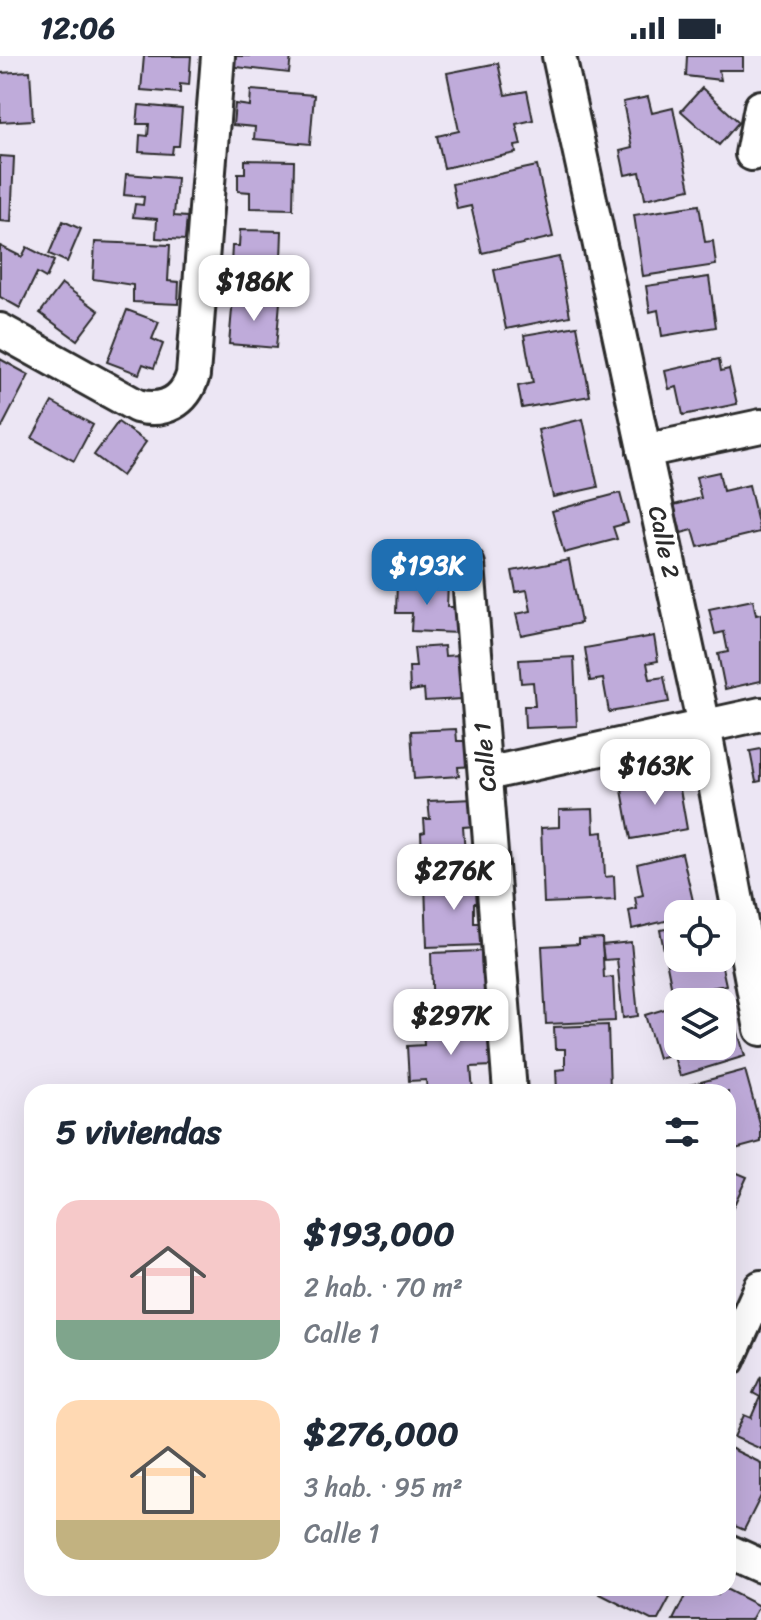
<!DOCTYPE html>
<html lang="es">
<head>
<meta charset="utf-8">
<style>
  body { margin:0; font-family:Sriracha,sans-serif; background:#f2f2f3; color:#1f2937; height:100vh; display:flex; flex-direction:column; font-size:30px; white-space:nowrap }
  * { box-sizing:border-box; margin:0 }
  p { font-size:26px; color:#747a83 }
  .icon { flex:none; width:44px; height:44px; fill:none; stroke:currentColor; stroke-width:2; stroke-linecap:round; stroke-linejoin:round }
  .map { position:relative; flex:1; overflow:hidden }
  .drawer { position:absolute; left:24px; top:1028px; width:712px; height:512px; display:flex; flex-direction:column; background:#fff; border-radius:24px; box-shadow:0 8px 32px #0002 }
  .drawer>* { flex:none }
  .controls { position:absolute; left:664px; top:844px; display:grid; gap:16px }
  .controls a { display:grid; place-items:center; width:72px; height:72px; border-radius:16px; background:#fff; box-shadow:0 8px 32px #0002; font-size:40px }
  .price { position:absolute; translate:-50% -68px; padding:0 18px; border-radius:16px; background:#fff; color:#222; font-size:26px; line-height:52px; filter:drop-shadow(0 2px 4px #0008) }
  .price::after { content:''; position:absolute; left:50%; top:48px; width:24px; height:18px; margin-left:-12px; background:inherit; clip-path:polygon(0 0,100% 0,50% 100%) }
  .price.selected { background:#1f6fb2; color:#fff }
  ul { padding:0; list-style:none }
  li { display:flex; align-items:center; gap:24px; height:200px; padding:0 32px }
  li span { display:grid; place-items:center; flex:none; width:224px; height:160px; border-radius:24px; color:#555 }
  li>.icon { margin-inline-start:auto }
  span .icon { width:96px; height:96px; fill:#fffc; stroke-width:1 }
  li b { font-size:34px }
  h2 { display:flex; justify-content:space-between; align-items:center; height:96px; padding:0 32px; font-size:34px }
  .status { display:flex; justify-content:space-between; align-items:center; height:56px; padding:0 40px; background:#fff; direction:ltr }
  .status svg { height:22px; fill:currentColor }
  .map>svg:first-child { display:block }
  .building { fill:#bfabda; stroke:#2b2b2b; stroke-width:2 }
  .lines { fill:none; stroke-linecap:round; stroke-linejoin:round }
  .minor-casing { stroke:#2b2b2b; stroke-width:38 }
  .minor { stroke:#fff; stroke-width:32 }
  .labels { text-anchor:middle; stroke-width:7; stroke-linejoin:round; paint-order:stroke }
  .street-label { font-size:24px; fill:#2b2b2b; stroke:#fff }
</style>
</head>
<body>
<div class="status"><b>12:06</b><svg viewBox="0 0 49 12"><path d="M0 12V9h3v3zM5 12V6h3v6zM10 12V3h3v9zM15 12V0h3v12zM26 1h20v11H26zM47 4h2v5h-2z"/></svg></div>
<div class="map">
<svg width="761" height="1564" viewBox="0 0 761 1564">
  <rect width="100%" height="100%" fill="#ece6f4"/>
  <filter id="ink" filterUnits="userSpaceOnUse"><feTurbulence type="fractalNoise" baseFrequency=".0125" numOctaves="2"/><feDisplacementMap in="SourceGraphic" scale="16" xChannelSelector="R" yChannelSelector="G"/><feConvolveMatrix kernelMatrix="1 2 1 2 8 2 1 2 1" color-interpolation-filters="sRGB"/></filter>
  <g filter="url(#ink)">
    <!-- building -->
    <g class="building">
      <polygon points="144,0 191,0 189,29 180,28 180,37 141,34"/>
      <polygon points="229,0 291,0 289,17 227,10"/>
      <polygon points="687,0 743,0 743,14 719,14 721,24 686,20"/>
      <polygon points="498,7 505,39 527,35 533,64 516,68 521,89 515,90 516,97 444,112 437,80 459,75 447,17"/>
      <polygon points="30,15 33,64 0,66 0,17"/>
      <polygon points="702,32 739,66 719,89 681,55"/>
      <polygon points="251,34 314,39 310,88 254,83 255,71 233,69 235,48 250,50"/>
      <polygon points="648,41 652,57 673,52 690,133 645,143 640,116 625,119 620,95 632,92 623,46"/>
      <polygon points="139,49 182,53 179,90 173,90 172,98 139,96 140,79 148,80 149,68 137,68"/>
      <polygon points="0,100 14,101 11,166 0,165"/>
      <polygon points="245,104 294,105 293,153 250,152 250,136 238,135 238,117 245,117"/>
      <polygon points="537,110 553,181 482,197 471,150 457,153 452,128"/>
      <polygon points="126,118 177,122 174,160 187,161 185,184 156,182 157,163 133,161 135,148 143,149 144,141 124,139"/>
      <polygon points="699,149 705,186 713,185 716,209 643,220 634,159"/>
      <polygon points="63,165 81,173 67,206 49,198"/>
      <polygon points="240,174 282,175 281,204 273,204 272,223 242,222 243,209 231,208 232,190 239,190"/>
      <polygon points="95,186 170,189 168,225 179,226 178,248 133,246 133,229 93,223"/>
      <polygon points="0,190 22,201 27,191 54,205 46,222 37,217 20,252 0,241"/>
      <polygon points="559,201 570,260 506,273 494,214"/>
      <polygon points="709,221 716,271 662,280 658,254 650,256 646,230"/>
      <polygon points="62,228 99,255 77,284 40,257"/>
      <polygon points="233,242 280,246 276,292 229,288"/>
      <polygon points="127,254 159,266 152,283 163,288 154,312 143,308 139,318 107,306"/>
      <polygon points="577,270 590,340 522,352 518,330 533,327 524,279"/>
      <polygon points="0,303 29,319 2,371 0,370"/>
      <polygon points="719,303 721,315 729,313 737,348 683,359 677,331 669,333 665,315"/>
      <polygon points="52,346 93,369 74,405 32,382"/>
      <polygon points="583,363 598,431 553,441 538,374"/>
      <polygon points="118,366 146,386 122,420 94,399"/>
      <polygon points="719,416 723,435 749,429 760,476 698,491 693,474 681,477 674,449 701,442 696,421"/>
      <polygon points="620,437 628,467 613,471 617,483 564,497 552,455"/>
      <polygon points="569,504 581,567 521,579 516,558 531,555 527,534 516,536 512,515"/>
      <polygon points="397,525 448,527 447,551 459,551 458,577 411,575 412,557 396,557"/>
      <polygon points="753,544 756,559 761,558 761,625 725,633 718,598 728,596 724,576 715,578 709,553"/>
      <polygon points="654,580 658,605 647,607 650,623 664,621 669,646 609,656 603,623 590,625 585,592"/>
      <polygon points="444,590 445,600 458,599 462,643 425,645 424,633 410,635 409,611 416,611 414,592"/>
      <polygon points="574,601 577,670 525,672 524,650 535,650 533,626 521,627 519,604"/>
      <polygon points="456,673 457,685 474,685 476,710 458,711 459,720 414,723 411,675"/>
      <polygon points="761,693 761,725 756,726 750,695"/>
      <polygon points="664,712 666,724 678,722 687,773 631,783 622,734 650,729 647,715"/>
      <polygon points="474,743 475,770 463,771 465,797 422,800 421,777 425,776 424,763 430,763 428,745"/>
      <polygon points="593,753 594,777 603,776 605,821 614,820 615,844 544,847 541,772 559,771 559,754"/>
      <polygon points="682,797 696,858 678,858 678,862 632,873 629,855 637,853 635,841 643,839 637,808"/>
      <polygon points="456,817 482,817 483,847 474,847 474,867 485,867 486,889 427,891 425,826 456,825"/>
      <polygon points="678,871 678,902 720,902 726,929 673,939 660,874"/>
      <polygon points="602,882 604,922 613,921 615,965 546,968 542,890 579,888 579,883"/>
      <polygon points="631,886 638,960 623,962 617,903 604,904 602,889"/>
      <polygon points="481,895 482,917 493,917 494,939 484,939 485,961 433,963 431,897"/>
      <polygon points="678,949 678,990 722,990 722,955 731,953 745,1000 680,1020 673,998 658,1002 645,959"/>
      <polygon points="492,966 493,1010 471,1011 473,1036 427,1036 426,1024 409,1025 407,990 424,989 423,975 445,975 445,968"/>
      <polygon points="608,969 610,1033 557,1036 556,1014 565,1013 565,993 555,993 554,971"/>
      <polygon points="745,1014 761,1072 761,1086 728,1095 728,1036 692,1036 690,1029"/>
      <polygon points="728,1113 747,1121 728,1162"/>
      <polygon points="761,1320 761,1393 734,1381 744,1359 751,1362 760,1341 753,1337"/>
      <polygon points="728,1391 761,1407 761,1440 744,1474 728,1467"/>
      <polygon points="603,1532 675,1532 658,1564 651,1564 600,1538"/>
      <polygon points="689,1532 705,1532 718,1539 724,1532 759,1550 751,1564 673,1564"/>
    </g>
    <g class="lines">
      <defs>
        <g id="minor">
          <polyline points="559,0 704,670 761,973"/>
          <polyline points="752,98 761,51"/>
          <path d="M0 274 137 350C164 357 185 346 193 319L218 0"/>
          <polyline points="644,395 761,370"/>
          <polyline points="468,509 510,1036"/>
          <polyline points="486,718 761,658"/>
          <polyline points="728,1304 761,1231"/>
          <polyline points="728,1495 761,1510"/>
        </g>
      </defs>
      <!-- minor casing -->
      <use href="#minor" class="minor-casing"/>
      <!-- minor -->
      <use href="#minor" class="minor"/>
    </g>
  </g>
  <g class="labels">
    <!-- street labels -->
    <g class="street-label">
      <text transform="translate(664 486) rotate(78)" y="8">Calle 2</text>
      <text transform="translate(485 701) rotate(-95)" y="8">Calle 1</text>
    </g>
  </g>
</svg>
<div class="controls">
<a><svg class="icon" aria-label="locate" viewBox="0 0 24 24"><circle cx="12" cy="12" r="6"/><path d="M12 2v4M12 18v4M2 12h4M18 12h4"/></svg></a>
<a><svg class="icon" aria-label="layers" viewBox="0 0 24 24"><path d="M12 4l9 5-9 5-9-5zM3 14l9 5 9-5"/></svg></a>
</div>
<b class="price" style="left:254px;top:267px">$186K</b>
<b class="price selected" style="left:427px;top:551px">$193K</b>
<b class="price" style="left:655px;top:751px">$163K</b>
<b class="price" style="left:454px;top:856px">$276K</b>
<b class="price" style="left:451px;top:1001px">$297K</b>
<section class="drawer">
<h2>5 viviendas<svg class="icon" aria-label="filters" viewBox="0 0 24 24"><path d="M4 7h16M4 17h16"/><circle cx="9" cy="7" r="2"/><circle cx="15" cy="17" r="2"/></svg></h2>
<ul>
<li><span style="background:linear-gradient(#f6c9c9 75%,#7fa58c 0)"><svg class="icon" aria-label="home" viewBox="0 0 24 24"><path d="M3 11l9-7 9 7M6 9v11h12V9"/></svg></span><div><b>$193,000</b><p>2 hab. · 70 m²</p><p>Calle 1</p></div></li>
<li><span style="background:linear-gradient(#ffd9b3 75%,#c2b280 0)"><svg class="icon" aria-label="home" viewBox="0 0 24 24"><path d="M3 11l9-7 9 7M6 9v11h12V9"/></svg></span><div><b>$276,000</b><p>3 hab. · 95 m²</p><p>Calle 1</p></div></li>
</ul>
</section>
</div>
</body>
</html>
